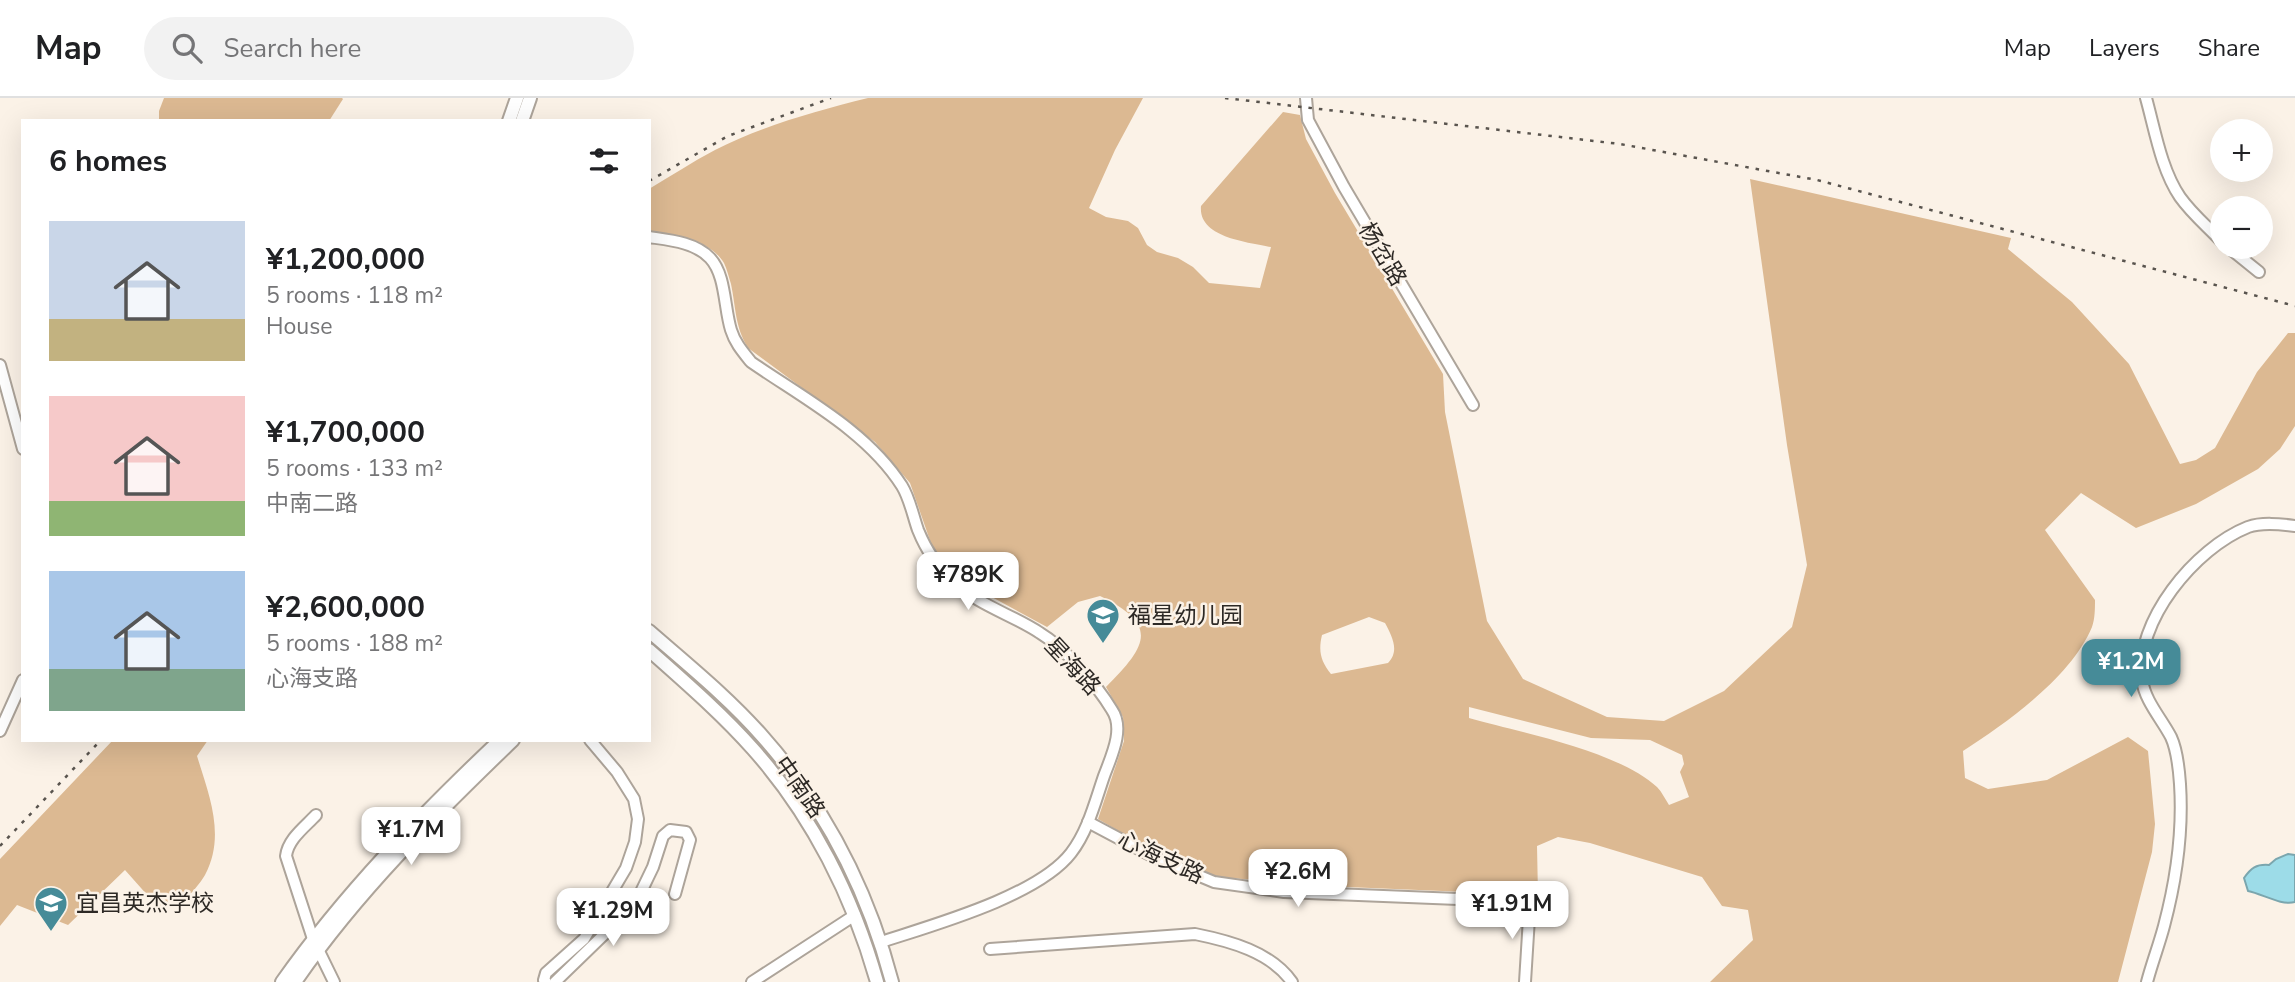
<!DOCTYPE html>
<html lang="en">
<head>
<meta charset="utf-8">
<style>
  body { margin:0; font-family:"Nunito Sans","Noto Sans SC",sans-serif; background:#f2f2f2; color:#202124; height:100vh; display:flex; flex-direction:column; font-size:26px; white-space:nowrap }
  * { box-sizing:border-box; margin:0 }
  p { font-size:23px; color:#757577 }
  .icon { flex:none; width:38px; height:38px; fill:none; stroke:currentColor; stroke-width:2; stroke-linecap:round; stroke-linejoin:round }
  .map { position:relative; flex:1; overflow:hidden }
  .details { position:absolute; left:21px; top:21px; width:630px; height:623px; display:flex; flex-direction:column; background:#fff; border-radius:0px; box-shadow:0 7px 28px #0002 }
  .details>* { flex:none }
  .controls { position:absolute; left:2210px; top:21px; display:grid; gap:14px }
  .controls a { display:grid; place-items:center; width:63px; height:63px; border-radius:50%; background:#fff; box-shadow:0 7px 28px #0002; font-size:35px }
  .price { position:absolute; translate:-50% -60px; padding:0 16px; border-radius:14px; background:#fff; color:#222; font-size:23px; line-height:46px; filter:drop-shadow(0 2px 4px #0008) }
  .price::after { content:''; position:absolute; left:50%; top:42px; width:21px; height:16px; margin-left:-10px; background:inherit; clip-path:polygon(0 0,100% 0,50% 100%) }
  .price.current { background:#468b98; color:#fff }
  ul { padding:0; list-style:none }
  li { display:flex; align-items:center; gap:21px; height:175px; padding:0 28px }
  li span { display:grid; place-items:center; flex:none; width:196px; height:140px; border-radius:0px; color:#555 }
  li>.icon { margin-inline-start:auto }
  span .icon { width:84px; height:84px; fill:#fffc; stroke-width:1 }
  li b { font-size:30px }
  h2 { display:flex; justify-content:space-between; align-items:center; height:84px; padding:0 28px; font-size:30px }
  header { display:flex; align-items:center; gap:42px; box-sizing:border-box; height:98px; padding:0 35px; background:#fff; border-bottom:2px solid #e0e0e0 }
  header strong { font-size:33px }
  nav { display:flex; gap:38px; margin-inline-start:auto; font-size:24px }
  .search { width:490px; height:63px; background:#f2f2f2; display:flex; align-items:center; gap:18px; box-sizing:border-box; padding:0 24px; border-radius:38px; color:#757577; font-size:26px }
  .map>svg:first-child { display:block }
  .forest { fill:#dcb992; fill-rule:evenodd }
  .water { fill:#9ddce8; stroke:#7ba6ae; stroke-width:2 }
  .lines { fill:none; stroke-linecap:round; stroke-linejoin:round }
  .minor-casing { stroke:#ada49a; stroke-width:14 }
  .major-casing { stroke:#ada49a; stroke-width:16 }
  .minor { stroke:#fff; stroke-width:10 }
  .major { stroke:#fff; stroke-width:12 }
  .rail { stroke:#59544e; stroke-width:2.5; stroke-dasharray:3.5 7; stroke-linecap:butt }
  .labels { text-anchor:middle; stroke-width:5; stroke-linejoin:round; paint-order:stroke }
  .street-label { font-size:23px; fill:#2d2925; stroke:#fbf2e7 }
  .poi-label { font-size:23px; fill:#2d2925; stroke:#fbf2e7; text-anchor:start }
</style>
</head>
<body>
<header>
<strong>Map</strong>
<div class="search"><svg class="icon" aria-label="search" viewBox="0 0 24 24"><circle cx="10" cy="10" r="6"/><path d="M15 15l6 6"/></svg>Search here</div>
<nav><a>Map</a><a>Layers</a><a>Share</a></nav>
</header>
<div class="map">
<svg width="2295" height="884" viewBox="0 0 2295 884">
  <rect width="100%" height="100%" fill="#fbf2e7"/>
  <!-- forest -->
  <g class="forest">
    <polygon points="164,0 342,0 343,1 329,23 159,23 159,13"/>
    <path d="M868 0H1143L1115 52 1089 110 1106 119 1128 123 1138 130 1147 147 1157 154 1178 160 1193 169 1209 185 1260 190 1271 149C1249 144 1198 140 1201 108L1283 14 1300 17 1306 41 1335 95 1443 276 1445 314 1487 523 1523 581 1607 619 1664 623 1724 593 1792 529 1807 467 1787 347 1750 81 2011 140 2008 151 2072 204 2129 266 2180 366 2196 362 2215 350 2257 274 2288 235H2295V328L2280 351 2258 371 2196 406 2136 430 2081 395 2045 432 2095 502C2095 510 2095 521 2092 529 2071 579 2008 624 1963 653L1965 680 1988 691 2047 682 2128 639 2148 653 2155 726 2152 754 2118 884H1710L1753 842 1748 812 1722 808 1702 779 1590 745 1558 739 1537 748 1538 797 1347 789 1217 779 1155 754 1098 721 1124 643 1123 619 1106 589C1147 548 1160 527 1100 498L1078 504 1047 529 968 486 952 471 933 451 910 385 875 344 748 250C735 229 736 210 731 186 729 180 727 171 724 165 710 142 674 135 649 134V91C671 78 692 64 715 52 762 28 816 13 868 0ZM1369 519 1385 525C1392 538 1400 553 1388 565L1331 576C1321 563 1318 554 1322 537ZM1469 609 1591 640 1650 642 1682 657 1684 666 1680 674 1689 699 1669 707C1665 701 1662 694 1657 689 1616 652 1522 635 1469 620Z"/>
    <path d="M113 642H208L197 658C209 697 226 738 205 777 200 786 191 795 184 803L157 808 125 772 68 827 17 807 0 828V761Z"/>
  </g>
  <!-- water -->
  <path class="water" d="M2288 756 2295 757V804C2281 808 2263 796 2248 793L2244 780C2251 770 2256 766 2269 767L2276 761Z"/>
  <g class="lines">
    <defs>
      <g id="minor">
        <polyline points="1306,0 1308,22 1344,89 1473,307"/>
        <path d="M2146 0C2155 32 2161 71 2180 99 2192 116 2208 129 2222 144"/>
        <path d="M649 139C669 142 695 144 710 160 726 177 724 210 731 232 735 245 743 254 751 264 803 300 867 333 902 388 910 401 913 418 918 432 926 452 938 470 954 484 978 507 1013 517 1040 535 1065 550 1097 587 1112 612 1125 631 1111 659 1104 678 1095 704 1088 733 1071 755 1038 798 933 827 881 844"/>
        <polyline points="2228,149 2259,174"/>
        <polyline points="0,267 23,351"/>
        <polyline points="0,633 23,582"/>
        <path d="M316 717C305 729 288 741 286 758L313 841 334 884"/>
        <polyline points="1088,724 1152,758 1214,784 1284,794 1530,804 1525,884"/>
        <path d="M990 851 1195 836C1230 843 1271 854 1292 884"/>
        <polyline points="546,884 544,882 546,875 584,841 626,770 635,744 638,721 634,701 617,674 590,642"/>
        <polyline points="555,884 619,822 640,796 653,769 663,738 670,732 686,734 690,742 675,796"/>
        <polyline points="752,884 855,817"/>
        <path d="M2147 884C2152 865 2159 847 2164 828 2176 783 2183 732 2180 686 2179 671 2177 652 2171 639 2161 620 2145 603 2142 582 2134 524 2195 450 2248 429 2262 424 2280 426 2295 428"/>
      </g>
      <g id="major">
        <polyline points="509,23 517,0"/>
        <polyline points="522,23 530,0"/>
        <path d="M649 533C688 567 729 600 763 639 826 710 868 793 892 884"/>
        <path d="M649 552C685 584 722 616 753 651 812 717 853 799 877 884"/>
        <path d="M282 884C345 795 421 717 500 642"/>
        <path d="M295 884C356 795 435 717 513 642"/>
      </g>
    </defs>
    <!-- minor casing -->
    <use href="#minor" class="minor-casing"/>
    <!-- major casing -->
    <use href="#major" class="major-casing"/>
    <!-- minor -->
    <use href="#minor" class="minor"/>
    <!-- major -->
    <use href="#major" class="major"/>
    <!-- rail -->
    <g class="rail">
      <polyline points="1225,0 1620,46 1817,82 2295,208"/>
      <polyline points="649,83 728,38 831,0"/>
      <polyline points="0,748 101,642"/>
    </g>
  </g>
  <!-- icons -->
  <defs>
    <symbol id="school-pin" viewBox="-11 -11 22 30"><path d="M0 17L-7.5 6A9.5 9.5 0 1 1 7.5 6Z" fill="#468b98" stroke="#fbf2e7"/><path d="M0-5L7-2L0 1L-7-2ZM-4 1L0 2.5L4 1V4Q0 6-4 4Z" fill="#fff"/></symbol>
  </defs>
  <g fill-rule="evenodd">
    <use href="#school-pin" x="1084" y="498" width="38" height="52"/>
    <use href="#school-pin" x="32" y="786" width="38" height="52"/>
  </g>
  <g class="labels">
    <!-- street labels -->
    <g class="street-label">
      <text transform="translate(1383 156) rotate(59)" y="8">杨岔路</text>
      <text transform="translate(1073 568) rotate(47)" y="8">星海路</text>
      <text transform="translate(800 689) rotate(55)" y="8">中南路</text>
      <text transform="translate(1161 759) rotate(25)" y="8">心海支路</text>
    </g>
    <!-- poi labels -->
    <g class="poi-label">
      <text x="1128" y="525">福星幼儿园</text>
      <text x="76" y="813">宜昌英杰学校</text>
    </g>
  </g>
</svg>
<div class="controls">
<a>+</a>
<a>−</a>
</div>
<b class="price" style="left:968px;top:514px">¥789K</b>
<b class="price current" style="left:2131px;top:601px">¥1.2M</b>
<b class="price" style="left:411px;top:769px">¥1.7M</b>
<b class="price" style="left:1298px;top:811px">¥2.6M</b>
<b class="price" style="left:1512px;top:843px">¥1.91M</b>
<b class="price" style="left:613px;top:850px">¥1.29M</b>
<section class="details">
<h2>6 homes<svg class="icon" aria-label="filters" viewBox="0 0 24 24"><path d="M4 7h16M4 17h16"/><circle cx="9" cy="7" r="2"/><circle cx="15" cy="17" r="2"/></svg></h2>
<ul>
<li><span style="background:linear-gradient(#c9d6e8 70%,#c2b280 0)"><svg class="icon" aria-label="home" viewBox="0 0 24 24"><path d="M3 11l9-7 9 7M6 9v11h12V9"/></svg></span><div><b>¥1,200,000</b><p>5 rooms · 118 m²</p><p>House</p></div></li>
<li><span style="background:linear-gradient(#f6c9c9 75%,#8fb573 0)"><svg class="icon" aria-label="home" viewBox="0 0 24 24"><path d="M3 11l9-7 9 7M6 9v11h12V9"/></svg></span><div><b>¥1,700,000</b><p>5 rooms · 133 m²</p><p>中南二路</p></div></li>
<li><span style="background:linear-gradient(#a9c7e8 70%,#7fa58c 0)"><svg class="icon" aria-label="home" viewBox="0 0 24 24"><path d="M3 11l9-7 9 7M6 9v11h12V9"/></svg></span><div><b>¥2,600,000</b><p>5 rooms · 188 m²</p><p>心海支路</p></div></li>
</ul>
</section>
</div>
</body>
</html>
